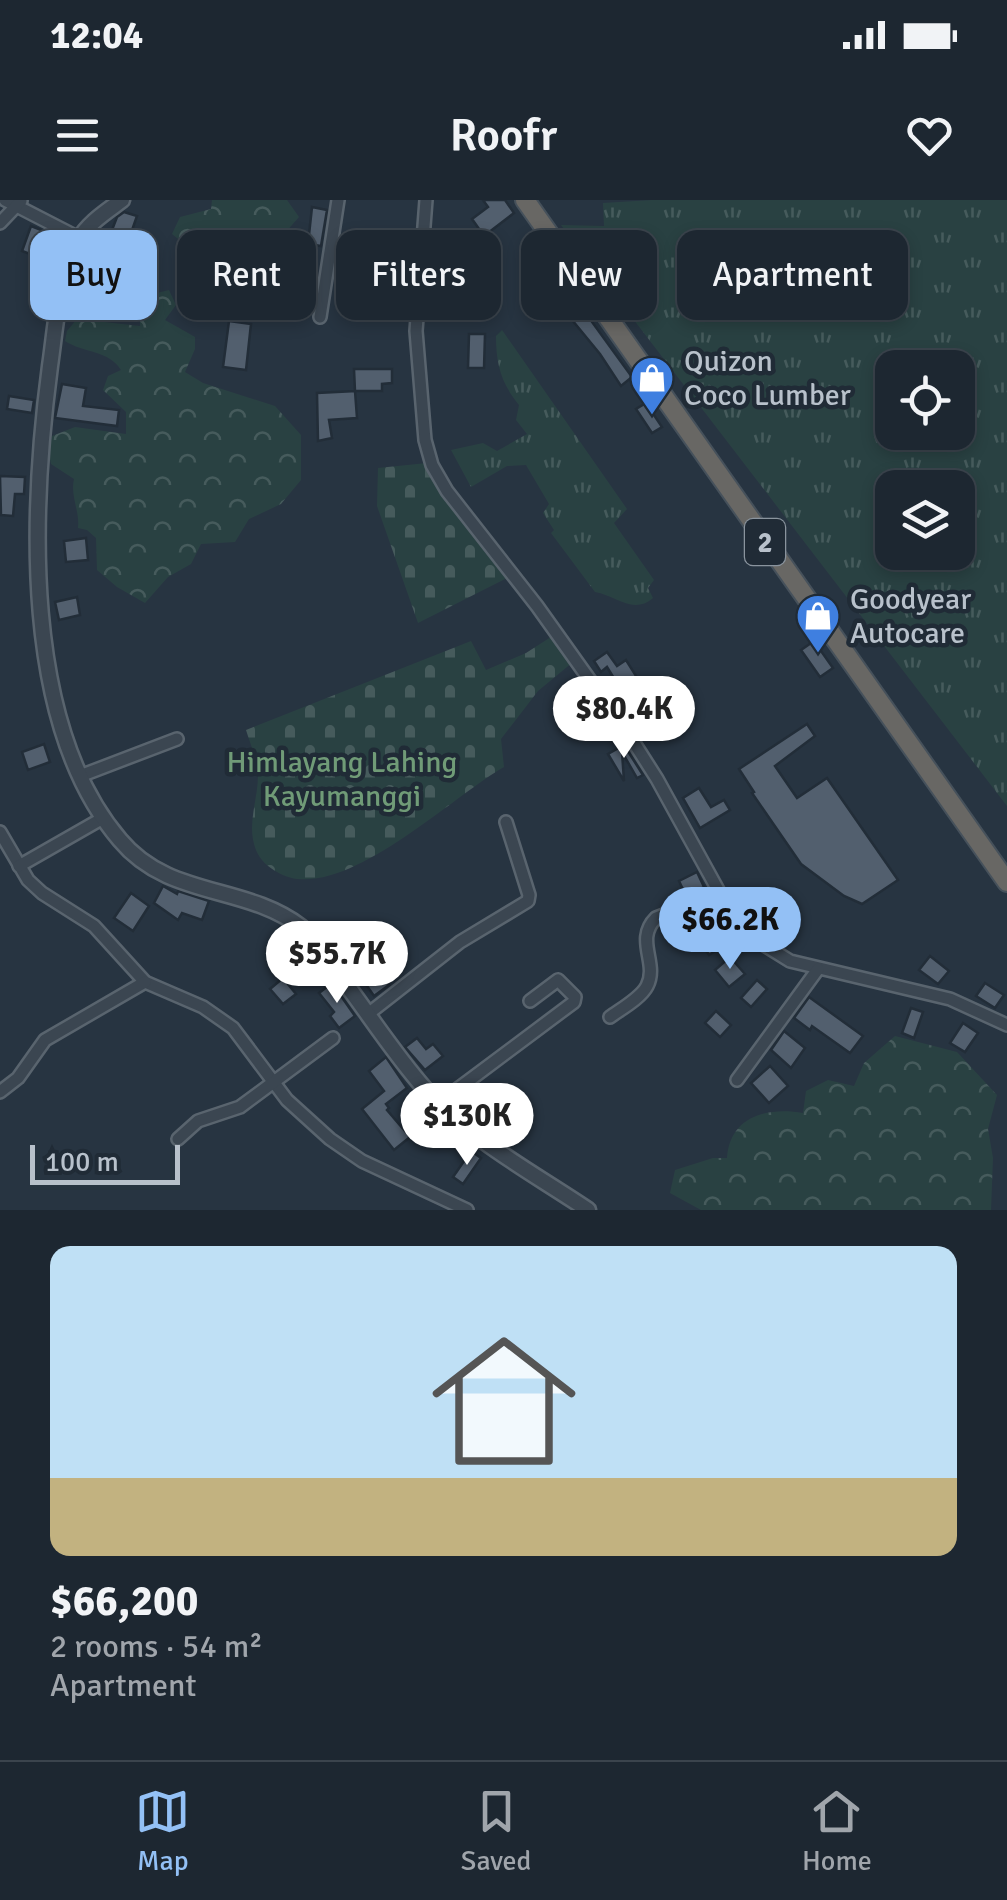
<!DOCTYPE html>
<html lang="en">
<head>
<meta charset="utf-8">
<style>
  body { margin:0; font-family:Signika,sans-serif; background:#252f39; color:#f1f3f6; height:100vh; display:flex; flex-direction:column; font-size:38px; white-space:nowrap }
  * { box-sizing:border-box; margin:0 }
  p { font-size:32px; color:#a0a5ab }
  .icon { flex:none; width:55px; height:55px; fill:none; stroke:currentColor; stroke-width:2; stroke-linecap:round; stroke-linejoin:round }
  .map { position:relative; height:1010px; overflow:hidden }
  .panel { display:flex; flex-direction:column; background:#1d2731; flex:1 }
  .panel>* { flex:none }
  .hud { position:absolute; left:30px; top:30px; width:948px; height:90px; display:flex; gap:20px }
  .tools { position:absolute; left:875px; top:150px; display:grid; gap:20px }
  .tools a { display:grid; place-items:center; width:100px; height:100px; border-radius:20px; background:#1d2731; box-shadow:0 5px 15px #0003,0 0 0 2px #3b444d; font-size:50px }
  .scale { position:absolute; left:30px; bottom:25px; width:150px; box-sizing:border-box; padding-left:10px; border:5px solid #b8c1cb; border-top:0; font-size:28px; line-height:35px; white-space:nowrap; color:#b8c1cb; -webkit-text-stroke:8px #202b36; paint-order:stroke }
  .price { position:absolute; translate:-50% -85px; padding:0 22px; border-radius:35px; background:#fff; color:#222; font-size:32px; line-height:65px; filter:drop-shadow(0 2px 5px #0008) }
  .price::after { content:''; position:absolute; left:50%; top:60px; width:30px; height:22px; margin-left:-15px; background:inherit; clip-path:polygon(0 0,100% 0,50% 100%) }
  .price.on { background:#93c0f5; color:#111 }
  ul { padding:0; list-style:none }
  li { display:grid; align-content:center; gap:20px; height:530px; padding:0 50px }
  li span { display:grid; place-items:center; height:310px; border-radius:20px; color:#555 }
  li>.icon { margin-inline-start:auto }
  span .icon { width:180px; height:180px; fill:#fffc; stroke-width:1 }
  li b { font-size:42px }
  .pill { padding:0 35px; border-radius:20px; background:#1d2731; box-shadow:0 5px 15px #0003,0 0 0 2px #3b444d; font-size:35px; line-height:90px }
  .pill.on { background:#93c0f5; color:#111 }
  .status { display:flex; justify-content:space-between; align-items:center; height:70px; padding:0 50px; background:#1d2731; direction:ltr }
  .status svg { height:28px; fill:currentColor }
  header { display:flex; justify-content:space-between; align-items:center; height:130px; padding:0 50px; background:#1d2731; font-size:45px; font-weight:600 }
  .dock { display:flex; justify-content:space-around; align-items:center; height:140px; border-top:2px solid #3b444d; background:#1d2731; font-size:28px; color:#a0a5ab }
  .dock a { display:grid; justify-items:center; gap:5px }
  .dock .on { color:#93c0f5 }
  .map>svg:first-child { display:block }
  .grass { fill:url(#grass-tufts); fill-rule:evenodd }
  .forest { fill:url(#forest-crowns) }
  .cemetery { fill:url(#cemetery-stones) }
  .building { fill:#525f6e; stroke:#222d38; stroke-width:2.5 }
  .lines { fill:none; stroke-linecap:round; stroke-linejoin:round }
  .minor-casing { stroke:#59646e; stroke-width:16 }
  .tertiary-casing { stroke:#59646e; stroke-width:19 }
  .trunk-casing { stroke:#46515b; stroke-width:22 }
  .minor { stroke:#3b4651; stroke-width:11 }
  .tertiary { stroke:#3b4651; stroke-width:14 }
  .trunk { stroke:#686764; stroke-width:18 }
  .labels { text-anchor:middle; stroke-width:9; stroke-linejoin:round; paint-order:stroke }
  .shield { fill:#202b36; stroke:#8a949e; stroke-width:2.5 }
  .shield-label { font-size:28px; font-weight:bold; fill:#b8c1cb }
  .poi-label { font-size:30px; fill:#b8c1cb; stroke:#202b36; text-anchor:start }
  .park-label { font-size:30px; fill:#709b77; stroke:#202b36 }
</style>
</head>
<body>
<div class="status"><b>12:04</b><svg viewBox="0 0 49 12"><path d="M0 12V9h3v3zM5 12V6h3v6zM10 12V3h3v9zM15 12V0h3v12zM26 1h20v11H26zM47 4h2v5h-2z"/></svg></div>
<header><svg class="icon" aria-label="menu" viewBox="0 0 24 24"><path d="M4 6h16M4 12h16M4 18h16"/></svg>Roofr<svg class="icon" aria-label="heart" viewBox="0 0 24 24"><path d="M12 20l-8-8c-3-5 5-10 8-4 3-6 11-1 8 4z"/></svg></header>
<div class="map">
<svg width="1007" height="1010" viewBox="0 0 1007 1010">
  <defs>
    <pattern id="grass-tufts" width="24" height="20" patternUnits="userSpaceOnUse" patternTransform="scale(2.5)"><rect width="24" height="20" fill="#294142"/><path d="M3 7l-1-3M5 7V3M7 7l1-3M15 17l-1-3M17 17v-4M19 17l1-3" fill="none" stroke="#465b5c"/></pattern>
    <pattern id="forest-crowns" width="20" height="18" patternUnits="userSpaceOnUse" patternTransform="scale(2.5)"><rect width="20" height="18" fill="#294142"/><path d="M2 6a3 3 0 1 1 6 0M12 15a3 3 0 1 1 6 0" fill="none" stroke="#465b5c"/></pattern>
    <pattern id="cemetery-stones" width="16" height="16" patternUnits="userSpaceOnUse" patternTransform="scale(2.5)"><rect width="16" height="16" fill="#294142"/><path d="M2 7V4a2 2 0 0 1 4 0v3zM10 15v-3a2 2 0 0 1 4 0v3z" fill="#465b5c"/></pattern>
  </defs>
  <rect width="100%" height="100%" fill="#273441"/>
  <!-- grass -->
  <g class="grass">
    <path d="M652 0H1007V606L561 25 604 26 603 3ZM892 168H958V232H892ZM892 288H958V352H892Z"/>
    <path d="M502 130 627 309 614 323 654 380 648 388 653 398C633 415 617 396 595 392L551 333 554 330 543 313 549 304 526 265 507 266 471 287 451 250 483 243 497 251 527 234 516 220 519 205C501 183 496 164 496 136Z"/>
  </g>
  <!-- forest -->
  <g class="forest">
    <polygon points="212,0 287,0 299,17 284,34 303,50 302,63 317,86 306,105 280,110 224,106 213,89 180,77 175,58 188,47 172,34 180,17 211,9"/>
    <path d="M169 90 176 105 165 120 195 137V149L185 172 203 183 275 206 301 235V280L281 304 249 319 235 342 201 344 191 364 168 377 145 403 117 387 97 370 96 338 87 330 78 328C80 311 70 296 74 279L51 264 48 251 52 236 75 227 126 234V212L103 190 108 176 121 170C109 150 83 153 65 141L67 131 77 119 140 126V119L122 113 123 103 132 91 149 95Z"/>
    <path d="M895 836 957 852 997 895 988 929 993 958 991 1010H701L670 993 675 970 713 958H727C730 916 767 907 803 913L806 891 828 880 854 886 864 863Z"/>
  </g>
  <!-- cemetery -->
  <g class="cemetery">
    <polygon points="427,263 511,376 418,423 377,306 378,268"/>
    <path d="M554 435 573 462 538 491 501 539 504 567C452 596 337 709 277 672 268 667 260 660 256 650 246 625 258 601 258 575 258 560 250 544 246 530L471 441 486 470 526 453Z"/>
  </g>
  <!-- building -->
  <g class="building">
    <polygon points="483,0 505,0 514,13 484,36 472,19 488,7"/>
    <polygon points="312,7 327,10 321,46 308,44"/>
    <polygon points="124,12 137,16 130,36 112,30 117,17"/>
    <polygon points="31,26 49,33 41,58 22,51"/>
    <polygon points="536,44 552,72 542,79 523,53"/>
    <polygon points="431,53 468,103 457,111 446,97 428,101"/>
    <polygon points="552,82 559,92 566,86 632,177 621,186 600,154 545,87"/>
    <rect x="371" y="90" width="19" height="23"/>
    <polygon points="229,121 251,124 246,170 223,167"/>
    <polygon points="469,134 485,134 484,168 468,168"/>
    <polygon points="354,169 392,169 392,183 382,184 382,191 355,191 357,218 329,220 332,238 318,241 317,193 355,191"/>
    <polygon points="62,184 86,188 83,206 119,210 117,226 55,218"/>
    <polygon points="9,196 34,200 32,213 7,209"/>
    <polygon points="646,203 662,227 652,233 636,209"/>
    <polygon points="0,276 25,277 24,294 15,294 13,316 1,315"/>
    <polygon points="86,338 88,360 66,362 64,341"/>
    <polygon points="77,397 80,415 59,420 55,402"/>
    <polygon points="814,441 833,468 820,477 801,450"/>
    <polygon points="607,452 617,466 626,460 643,487 626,498 607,467 601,472 594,461"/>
    <polygon points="807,524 815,536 775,566 797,598 827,578 898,680 862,704 844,696 801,664 752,593 754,592 739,569"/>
    <polygon points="44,544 50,562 28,570 22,552"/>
    <polygon points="624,545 643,575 637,578 622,552 624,581 608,554"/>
    <polygon points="699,588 711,607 724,600 730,610 700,628 683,598"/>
    <polygon points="697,672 704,687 686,696 679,681"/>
    <polygon points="163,686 177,694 178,691 209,701 202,720 182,713 178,720 154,703"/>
    <polygon points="131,693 149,706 133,731 114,718"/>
    <polygon points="753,703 764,721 771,714 780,724 767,736 741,710"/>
    <polygon points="728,727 736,738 709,755 702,744"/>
    <polygon points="376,755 384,766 378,771 389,785 374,796 367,786 370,783 359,768"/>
    <polygon points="930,756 949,771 938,784 919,770"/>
    <polygon points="730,757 745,774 729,787 715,770"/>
    <polygon points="283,778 296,794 283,804 270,789"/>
    <polygon points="757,780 767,789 751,807 741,798"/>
    <polygon points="332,783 355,816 339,828 330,816 334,812 319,793"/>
    <polygon points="985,783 1004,795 995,808 976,796"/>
    <polygon points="809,797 863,836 850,853 812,826 810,830 794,818"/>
    <polygon points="911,808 923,812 914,838 902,833"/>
    <polygon points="716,811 731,825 720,837 705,823"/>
    <polygon points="963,823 978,833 965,852 950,843"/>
    <polygon points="784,831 805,848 791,868 771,850"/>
    <polygon points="417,838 426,849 433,844 443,856 425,870 405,847"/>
    <polygon points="386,857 407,888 386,904 389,908 387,910 410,937 394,950 362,909 384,891 369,871"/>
    <polygon points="770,866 788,886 769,903 751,883"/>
    <polygon points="471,951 481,958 463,984 453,977"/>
  </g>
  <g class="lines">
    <defs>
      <g id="minor">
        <polyline points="5,0 79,38"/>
        <polyline points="426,0 416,131 425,240 432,265 447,291 537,406 629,535 657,579 740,730 790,761 950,799 1007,825"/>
        <polyline points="0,23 21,1"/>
        <polyline points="320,117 338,0"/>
        <polyline points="80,576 177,539"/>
        <polyline points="0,632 28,680 42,693 94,726 145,782 203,807 233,828 287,900 330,939 362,961 467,1010"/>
        <polyline points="19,666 103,618"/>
        <polyline points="368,814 460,742 528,701 529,695 506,622"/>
        <path d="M610 817C621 809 641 798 647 786 659 763 634 740 656 718L720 693"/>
        <polyline points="737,880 818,769"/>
        <polyline points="0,892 18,878 45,840 145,782"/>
        <polyline points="439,903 574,802 575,797 558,780 530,801"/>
        <polyline points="178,939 198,921 240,907 333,838"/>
      </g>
      <path id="tertiary" d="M122 0C106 12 88 23 78 41 58 78 56 125 50 166 31 309 21 524 120 640 169 699 245 684 301 727 318 740 331 762 343 780 370 816 395 855 425 889 472 941 530 971 588 1010"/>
      <polyline id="trunk" points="525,0 1007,682"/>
    </defs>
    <!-- minor casing -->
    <use href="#minor" class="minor-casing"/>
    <!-- tertiary casing -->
    <use href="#tertiary" class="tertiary-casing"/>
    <!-- trunk casing -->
    <use href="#trunk" class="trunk-casing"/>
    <!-- minor -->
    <use href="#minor" class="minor"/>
    <!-- tertiary -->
    <use href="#tertiary" class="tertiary"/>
    <!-- trunk -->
    <use href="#trunk" class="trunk"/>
  </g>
  <!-- icons -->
  <defs>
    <symbol id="shop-pin" viewBox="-11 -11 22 30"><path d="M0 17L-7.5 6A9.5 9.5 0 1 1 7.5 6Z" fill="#3f7fe0" stroke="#202b36"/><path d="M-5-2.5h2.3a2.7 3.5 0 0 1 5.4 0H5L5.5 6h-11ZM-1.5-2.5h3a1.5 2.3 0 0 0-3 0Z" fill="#fff"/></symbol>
  </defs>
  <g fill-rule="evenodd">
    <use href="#shop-pin" x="627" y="153" width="50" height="68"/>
    <use href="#shop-pin" x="793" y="391" width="50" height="68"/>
  </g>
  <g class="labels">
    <!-- shield labels -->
    <rect class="shield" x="745" y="319" width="40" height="46" rx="8"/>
    <g class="shield-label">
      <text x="765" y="352">2</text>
    </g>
    <!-- poi labels -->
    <g class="poi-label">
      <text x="684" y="171">Quizon<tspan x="684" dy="34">Coco Lumber</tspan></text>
      <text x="850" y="409">Goodyear<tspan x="850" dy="34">Autocare</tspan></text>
    </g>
    <!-- park labels -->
    <g class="park-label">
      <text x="342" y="572">Himlayang Lahing<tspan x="342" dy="34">Kayumanggi</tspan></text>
    </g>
  </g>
</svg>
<div class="tools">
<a><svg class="icon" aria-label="locate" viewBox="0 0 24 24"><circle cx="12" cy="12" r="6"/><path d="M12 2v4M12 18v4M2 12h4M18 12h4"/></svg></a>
<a><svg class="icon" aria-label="layers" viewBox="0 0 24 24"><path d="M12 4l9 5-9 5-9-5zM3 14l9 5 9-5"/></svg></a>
</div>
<div class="scale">100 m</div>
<b class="price" style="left:624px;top:561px">$80.4K</b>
<b class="price on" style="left:730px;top:772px">$66.2K</b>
<b class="price" style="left:337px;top:806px">$55.7K</b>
<b class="price" style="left:467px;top:968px">$130K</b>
<div class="hud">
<a class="pill on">Buy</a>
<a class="pill">Rent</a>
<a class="pill">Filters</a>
<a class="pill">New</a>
<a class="pill">Apartment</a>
</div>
</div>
<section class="panel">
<ul>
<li><span style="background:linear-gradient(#bfe0f5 75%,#c2b280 0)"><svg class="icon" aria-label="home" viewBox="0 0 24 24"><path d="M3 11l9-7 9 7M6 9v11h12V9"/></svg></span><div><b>$66,200</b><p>2 rooms · 54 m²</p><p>Apartment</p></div></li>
</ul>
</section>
<nav class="dock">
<a class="on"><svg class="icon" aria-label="map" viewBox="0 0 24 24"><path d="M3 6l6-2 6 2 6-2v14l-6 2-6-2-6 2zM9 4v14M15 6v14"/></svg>Map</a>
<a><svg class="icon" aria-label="saved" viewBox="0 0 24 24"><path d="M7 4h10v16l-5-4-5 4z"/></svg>Saved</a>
<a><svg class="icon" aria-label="home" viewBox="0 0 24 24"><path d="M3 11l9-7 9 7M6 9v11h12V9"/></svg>Home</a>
</nav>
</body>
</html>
